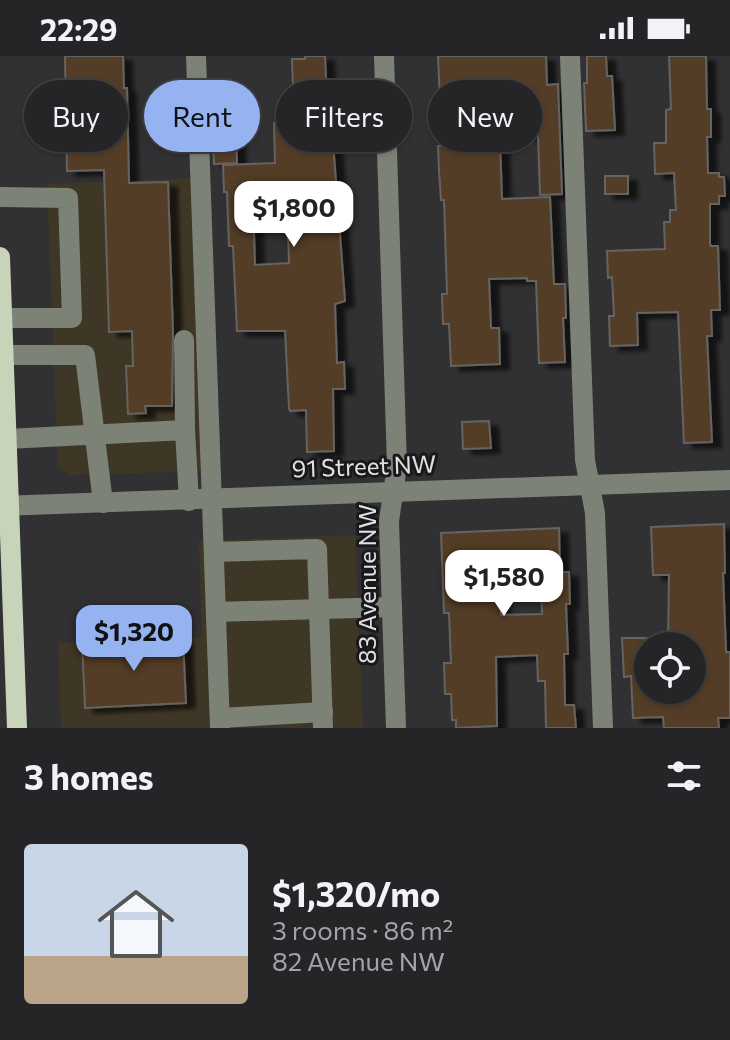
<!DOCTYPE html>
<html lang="en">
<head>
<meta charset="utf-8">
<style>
  body { margin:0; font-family:Commissioner,sans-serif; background:#2d2c2e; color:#f1f3f6; height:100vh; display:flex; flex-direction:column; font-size:30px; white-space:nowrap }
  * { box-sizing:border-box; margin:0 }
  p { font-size:26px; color:#a3a4a7 }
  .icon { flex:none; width:44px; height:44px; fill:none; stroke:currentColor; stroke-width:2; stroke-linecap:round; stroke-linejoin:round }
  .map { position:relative; height:672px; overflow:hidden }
  .drawer { display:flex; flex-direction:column; background:#252426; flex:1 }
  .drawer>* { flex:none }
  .hud { position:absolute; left:24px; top:24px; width:682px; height:72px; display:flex; gap:16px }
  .tools { position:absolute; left:634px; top:576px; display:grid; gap:16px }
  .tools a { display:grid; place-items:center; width:72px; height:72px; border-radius:50%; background:#252426; box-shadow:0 2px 6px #0004,0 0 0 2px #424143; font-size:40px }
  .price { position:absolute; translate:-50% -68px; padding:0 18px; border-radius:16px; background:#fff; color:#222; font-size:26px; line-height:52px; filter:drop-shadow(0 2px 4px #0008) }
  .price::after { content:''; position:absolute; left:50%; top:48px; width:24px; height:18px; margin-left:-12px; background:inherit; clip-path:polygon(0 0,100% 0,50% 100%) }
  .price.selected { background:#95b2f1; color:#111 }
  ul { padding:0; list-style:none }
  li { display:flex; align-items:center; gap:24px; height:200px; padding:0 24px }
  li span { display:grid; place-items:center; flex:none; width:224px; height:160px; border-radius:8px; color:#555 }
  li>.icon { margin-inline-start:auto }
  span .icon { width:96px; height:96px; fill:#fffc; stroke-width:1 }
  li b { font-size:34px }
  h2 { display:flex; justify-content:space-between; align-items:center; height:96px; padding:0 24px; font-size:34px }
  .tag { padding:0 28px; border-radius:36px; background:#252426; box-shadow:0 2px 6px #0004,0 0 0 2px #424143; font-size:28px; line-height:72px }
  .tag.selected { background:#95b2f1; color:#111 }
  .status { display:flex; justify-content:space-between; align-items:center; height:56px; padding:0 40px; background:#252426; direction:ltr }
  .status svg { height:22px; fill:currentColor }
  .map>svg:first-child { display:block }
  .commercial { fill:#3f3726 }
  .building { fill:#523d27; stroke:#666360; stroke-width:2; fill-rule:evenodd; filter:url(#shadow) }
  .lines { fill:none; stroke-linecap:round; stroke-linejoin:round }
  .minor { stroke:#7c8276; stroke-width:20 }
  .major { stroke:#c8d4ba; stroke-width:20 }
  .labels { text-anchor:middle; stroke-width:6; stroke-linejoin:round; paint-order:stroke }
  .street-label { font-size:24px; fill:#e1e1e3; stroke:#19181a }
</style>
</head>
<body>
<div class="status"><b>22:29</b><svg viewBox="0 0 49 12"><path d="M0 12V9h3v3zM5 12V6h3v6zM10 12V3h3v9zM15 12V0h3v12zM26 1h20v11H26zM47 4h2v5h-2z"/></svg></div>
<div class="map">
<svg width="730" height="672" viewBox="0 0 730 672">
  <defs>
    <filter id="shadow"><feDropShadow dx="9" dy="5" stdDeviation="2" flood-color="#0009"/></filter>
  </defs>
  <rect width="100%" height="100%" fill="#313033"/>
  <!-- commercial -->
  <g class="commercial">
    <polygon points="195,122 206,415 71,419 58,411 47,128"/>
    <polygon points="355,479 363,672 61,672 58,587 202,581 199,485"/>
  </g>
  <!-- building -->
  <g class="building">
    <polygon points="65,0 123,0 124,32 127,32 129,127 168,126 173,277 172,350 145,350 146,357 128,358 126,310 133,310 132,275 109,276 104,114 67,115"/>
    <path d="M305 0H325L328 64H335L336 86H333L345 245 335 248 337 307 344 306 345 333H333L334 395 307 396 306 354 290 355 289 352 285 275H237L233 190H229L227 136H224L223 109 275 107 274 67 292 66 290 32H293L292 3H305ZM287 144 289 207 255 209 253 146Z"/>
    <polygon points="438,0 546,0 547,29 558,28 562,138 540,139 538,78 502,79 502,84 500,84 502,143 550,141 554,228 565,228 566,262 563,262 565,306 539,307 536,225 527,225 527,222 489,223 491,272 499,272 500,308 451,310 449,268 443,268 442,238 447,238 444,144 441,144 439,115 438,90 442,90"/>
    <polygon points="587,0 606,0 607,20 612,20 615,74 586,75 584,27 587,27"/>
    <polygon points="669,0 706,0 707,53 711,53 711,81 707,81 708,117 719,117 719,121 724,121 725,140 719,140 719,148 710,148 710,188 711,190 718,190 720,254 711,254 712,280 707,280 712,386 684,387 678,256 637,257 638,289 610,290 609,260 614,260 612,221 608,222 607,195 665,193 664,166 670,166 670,154 676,154 674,117 655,118 654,87 666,87 666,54 671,53"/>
    <polygon points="236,79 237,107 214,108 213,80"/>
    <rect x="605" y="120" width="23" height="18"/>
    <polygon points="489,365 491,392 463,393 462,366"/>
    <polygon points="724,468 725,517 723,517 726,596 730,596 730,662 718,662 719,672 664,672 663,661 633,662 631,620 624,621 622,582 648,582 648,634 692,634 692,590 668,590 669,519 653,519 651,471"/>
    <path d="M559 472 560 516H569L570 548H566L568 598H564L565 649H574L576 672H546L545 625H538L537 599 496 601 497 670 456 672V664H452L451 638H445L444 607H451L449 557H444L441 477ZM540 504 542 558 501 559 499 505Z"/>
    <polygon points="183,583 186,647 85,652 82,587"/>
  </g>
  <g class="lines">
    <!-- minor -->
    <g class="minor">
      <polyline points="196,0 220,672"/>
      <polyline points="384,0 397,410 389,465 396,672"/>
      <polyline points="570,0 585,404 595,457 603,672"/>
      <polyline points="0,141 68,142 72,262 2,262"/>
      <polyline points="184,284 185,374"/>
      <polyline points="4,299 85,299 103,447"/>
      <polyline points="7,383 185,374 189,445"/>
      <polyline points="0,450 730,424"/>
      <polyline points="214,496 317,493 323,672"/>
      <polyline points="216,556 392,551"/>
      <polyline points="220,662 323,656"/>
    </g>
    <!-- major -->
    <polyline class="major" points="0,201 17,672"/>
  </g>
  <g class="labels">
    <!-- street labels -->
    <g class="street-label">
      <text transform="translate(364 411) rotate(-2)" y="8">91 Street NW</text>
      <text transform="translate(368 528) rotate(-90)" y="8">83 Avenue NW</text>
    </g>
  </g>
</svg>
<div class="tools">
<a><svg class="icon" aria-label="locate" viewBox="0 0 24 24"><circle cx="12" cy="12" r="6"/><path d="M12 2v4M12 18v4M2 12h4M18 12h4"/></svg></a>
</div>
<b class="price" style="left:294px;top:193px">$1,800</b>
<b class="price" style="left:504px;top:562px">$1,580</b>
<b class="price selected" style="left:134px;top:617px">$1,320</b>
<div class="hud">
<a class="tag">Buy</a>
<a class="tag selected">Rent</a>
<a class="tag">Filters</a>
<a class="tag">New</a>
</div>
</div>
<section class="drawer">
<h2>3 homes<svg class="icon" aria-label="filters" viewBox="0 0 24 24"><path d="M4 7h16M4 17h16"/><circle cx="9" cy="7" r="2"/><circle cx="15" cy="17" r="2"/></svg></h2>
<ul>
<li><span style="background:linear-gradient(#c9d6e8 70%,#b9a48a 0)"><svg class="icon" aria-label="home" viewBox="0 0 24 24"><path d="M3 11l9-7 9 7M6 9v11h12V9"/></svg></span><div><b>$1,320/mo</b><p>3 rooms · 86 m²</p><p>82 Avenue NW</p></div></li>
</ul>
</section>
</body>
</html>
